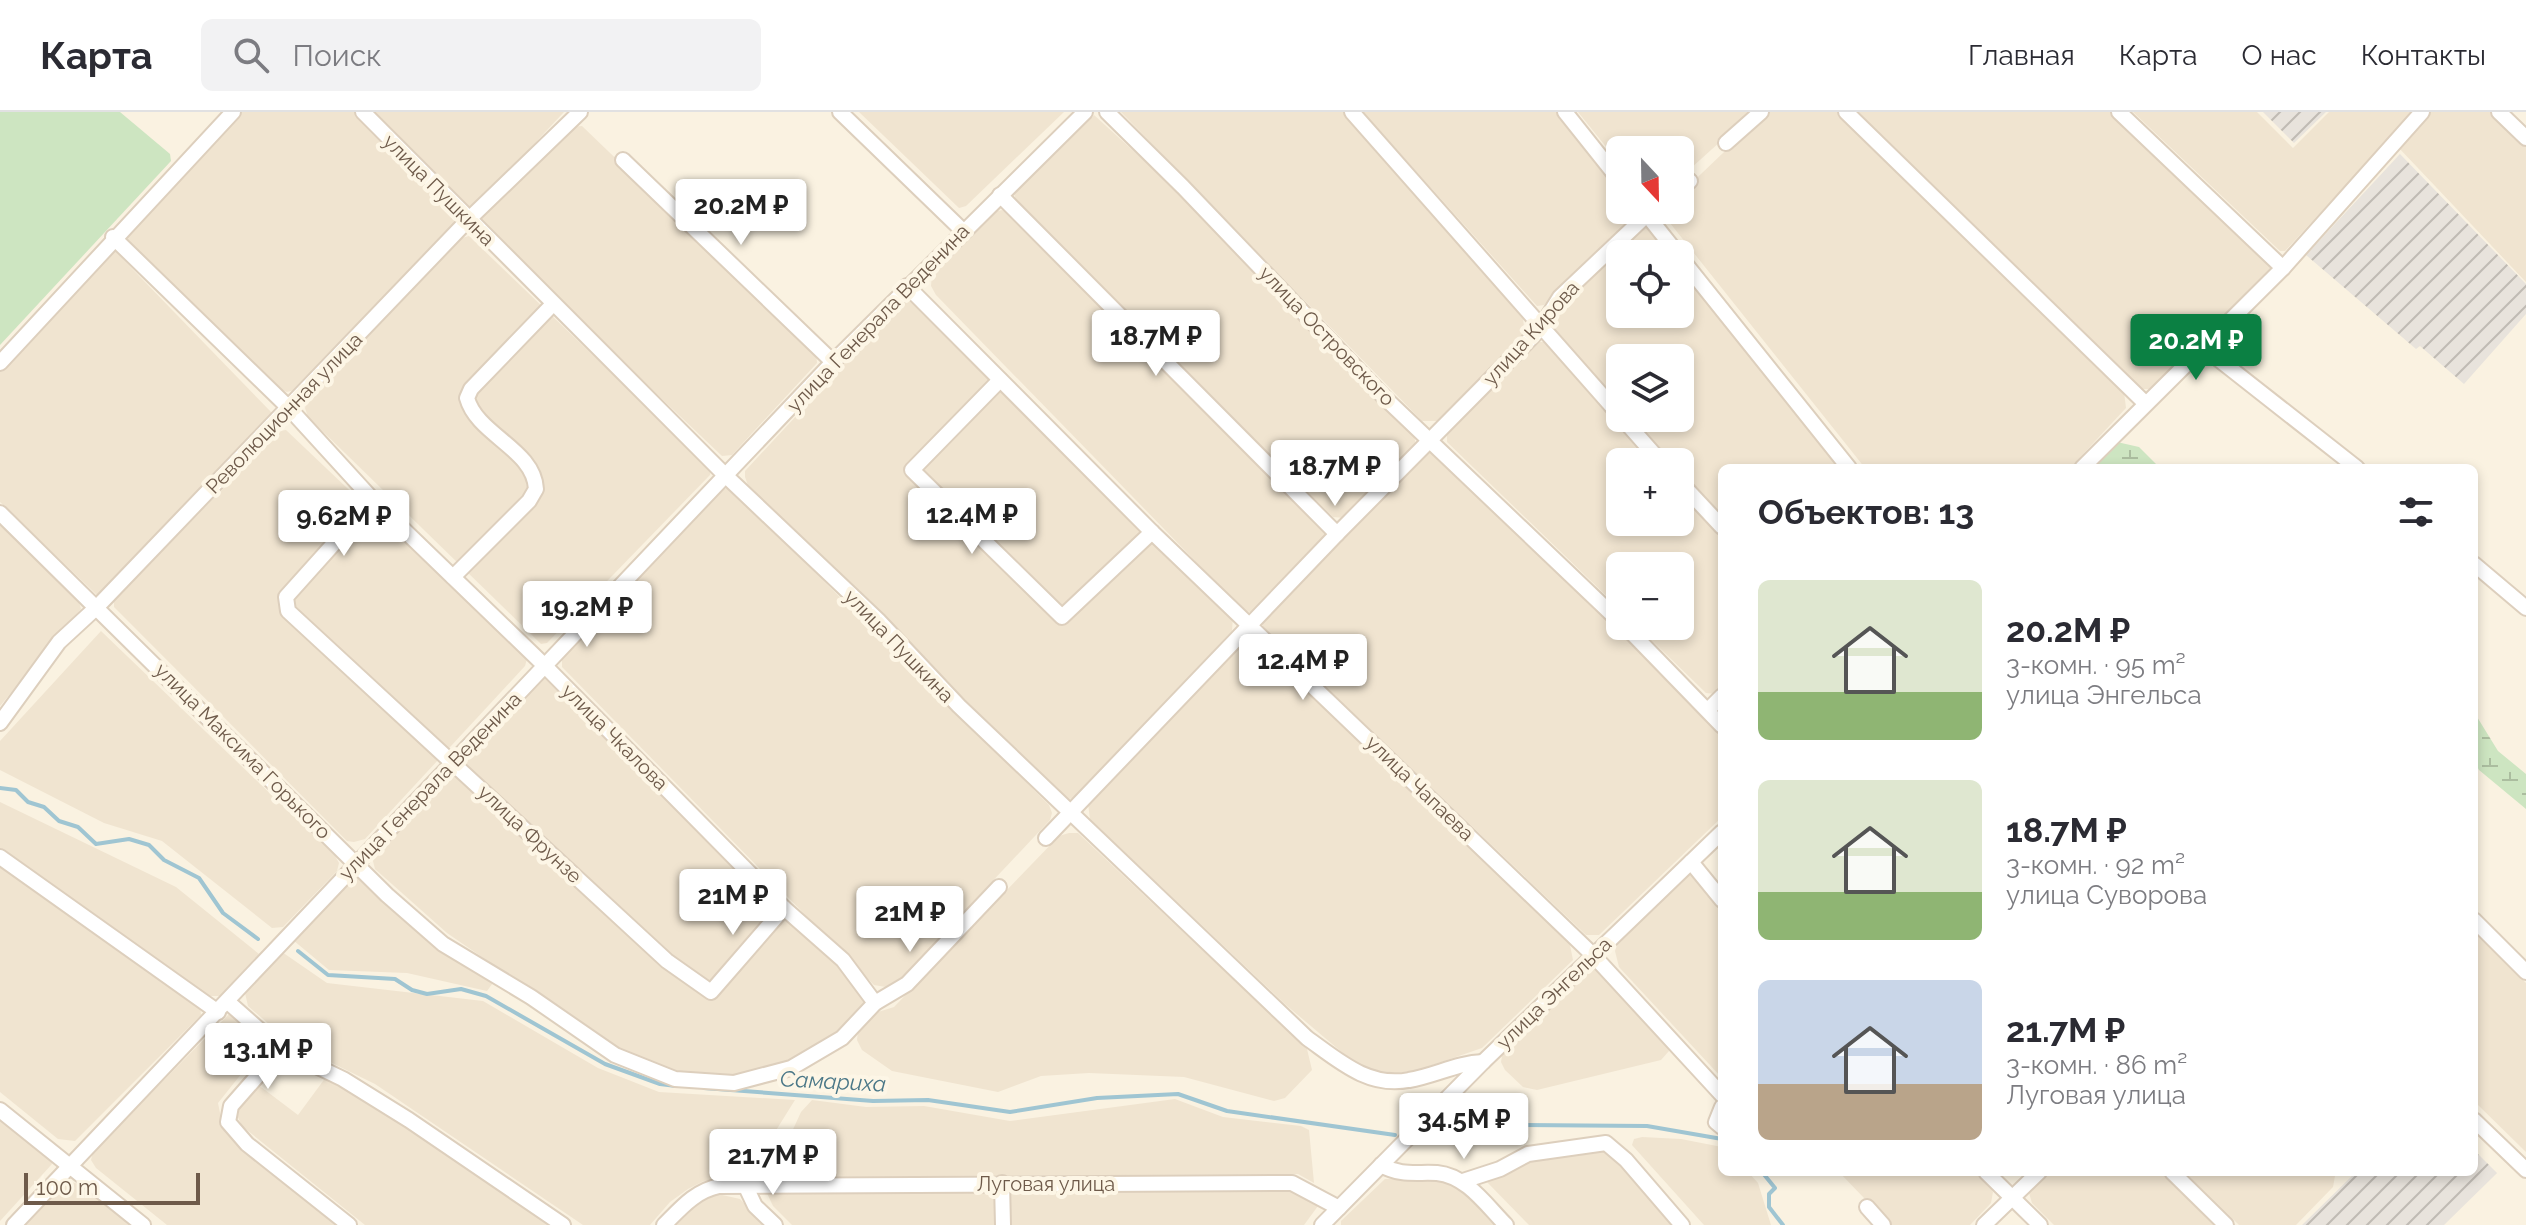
<!DOCTYPE html>
<html lang="ru">
<head>
<meta charset="utf-8">
<style>
  body { margin:0; font-family:Raleway,sans-serif; background:#f2f2f3; color:#2b2b33; height:100vh; display:flex; flex-direction:column; font-size:30px; white-space:nowrap }
  * { box-sizing:border-box; margin:0 }
  p { font-size:26px; color:#7c7c81 }
  .icon { flex:none; width:44px; height:44px; fill:none; stroke:currentColor; stroke-width:2; stroke-linecap:round; stroke-linejoin:round }
  .map { position:relative; flex:1; overflow:hidden }
  .drawer { position:absolute; left:1718px; top:352px; width:760px; height:712px; display:flex; flex-direction:column; background:#fff; border-radius:12px; box-shadow:0 4px 12px #0003 }
  .drawer>* { flex:none }
  .needle { width:52px; rotate:158deg }
  .buttons { position:absolute; left:1606px; top:24px; display:grid; gap:16px }
  .buttons a { display:grid; place-items:center; width:88px; height:88px; border-radius:12px; background:#fff; box-shadow:0 4px 12px #0003; font-size:40px }
  .scale { position:absolute; left:24px; bottom:20px; width:176px; box-sizing:border-box; padding-left:8px; border:4px solid #6e5a4a; border-top:0; font-size:22px; line-height:28px; white-space:nowrap; color:#6e5a4a; -webkit-text-stroke:6px #fdf6e6; paint-order:stroke }
  .price { position:absolute; translate:-50% -68px; padding:0 18px; border-radius:8px; background:#fff; color:#222; font-size:26px; line-height:52px; filter:drop-shadow(0 2px 4px #0008) }
  .price::after { content:''; position:absolute; left:50%; top:48px; width:24px; height:18px; margin-left:-12px; background:inherit; clip-path:polygon(0 0,100% 0,50% 100%) }
  .price.selected { background:#0b8043; color:#fff }
  ul { padding:0; list-style:none }
  li { display:flex; align-items:center; gap:24px; height:200px; padding:0 40px }
  li span { display:grid; place-items:center; flex:none; width:224px; height:160px; border-radius:12px; color:#555 }
  li>.icon { margin-inline-start:auto }
  span .icon { width:96px; height:96px; fill:#fffc; stroke-width:1 }
  li b { font-size:34px }
  h2 { display:flex; justify-content:space-between; align-items:center; height:96px; padding:0 40px; font-size:34px }
  header { display:flex; align-items:center; gap:48px; box-sizing:border-box; height:112px; padding:0 40px; background:#fff; border-bottom:2px solid #e1e1e2 }
  header strong { font-size:38px }
  nav { display:flex; gap:44px; margin-inline-start:auto; font-size:28px }
  .search { width:560px; height:72px; background:#f2f2f3; display:flex; align-items:center; gap:20px; box-sizing:border-box; padding:0 28px; border-radius:12px; color:#7c7c81; font-size:30px }
  .map>svg:first-child { display:block }
  .residential { fill:#f0e4d0 }
  .industrial { fill:url(#industrial-furrows) }
  .wetland { fill:url(#wetland-marsh) }
  .green { fill:#cde5c1 }
  .lines { fill:none; stroke-linecap:round; stroke-linejoin:round }
  .stream { stroke:#9fc5d2; stroke-width:4 }
  .minor-casing { stroke:#ddcfbd; stroke-width:18 }
  .minor { stroke:#fff; stroke-width:14 }
  .labels { text-anchor:middle; stroke-width:8; stroke-linejoin:round; paint-order:stroke }
  .street-label { font-size:20px; fill:#6e5a4a; stroke:#fdf6e6 }
  .water-label { font-size:22px; font-style:italic; fill:#4a7787; stroke:#fdf6e6 }
</style>
</head>
<body>
<header>
<strong>Карта</strong>
<div class="search"><svg class="icon" aria-label="search" viewBox="0 0 24 24"><circle cx="10" cy="10" r="6"/><path d="M15 15l6 6"/></svg>Поиск</div>
<nav><a>Главная</a><a>Карта</a><a>О нас</a><a>Контакты</a></nav>
</header>
<div class="map">
<svg width="2526" height="1113" viewBox="0 0 2526 1113">
  <defs>
    <pattern id="industrial-furrows" width="10" height="10" patternUnits="userSpaceOnUse" patternTransform="scale(2)"><rect width="10" height="10" fill="#e8e3dc"/><path d="M-1 1l2-2M0 10L10 0M9 11l2-2" fill="none" stroke="#c0bbb4"/></pattern>
    <pattern id="wetland-marsh" width="20" height="14" patternUnits="userSpaceOnUse" patternTransform="scale(2)"><rect width="20" height="14" fill="#cde5c1"/><path d="M1 5h8M5 5V1M11 12h8M15 12V8" fill="none" stroke="#abbd9f"/></pattern>
  </defs>
  <rect width="100%" height="100%" fill="#faf2e1"/>
  <!-- residential -->
  <g class="residential">
    <polygon points="240,0 355,0 457,106 455,113 295,278 287,280 280,277 128,128 128,121"/>
    <polygon points="371,0 564,0 475,95 468,96"/>
    <polygon points="859,0 1064,0 966,94 959,96"/>
    <polygon points="1121,0 1344,0 1523,207 1525,222 1438,309 1422,309"/>
    <polygon points="1363,0 1559,0 1620,76 1620,98 1636,98 1637,102 1544,193 1537,194"/>
    <polygon points="1578,0 1753,0 1680,66 1680,38 1620,38 1620,52"/>
    <polygon points="1766,0 1838,0 2124,280 2126,296 2070,356 1865,356 1662,101 1680,98 1680,82"/>
    <polygon points="1857,0 2114,0 2273,154 2272,159 2153,277 2140,277"/>
    <polygon points="2133,0 2257,0 2293,36 2329,0 2413,0 2285,139 2280,139"/>
    <polygon points="2426,0 2495,0 2526,30 2526,170 2399,36"/>
    <polygon points="1094,3 1184,85 1413,320 1416,333 1345,406 1333,405 1017,92 1014,82"/>
    <polygon points="582,14 816,239 817,251 732,343 722,344 483,117 481,105 571,15"/>
    <polygon points="1002,98 1010,100 1325,415 1325,428 1256,501 1244,499 936,183 931,174 932,163 994,100"/>
    <polygon points="1644,115 1649,117 1670,142 1620,142 1620,202 1680,202 1680,154 1842,356 1722,356 1722,406 1680,360 1680,350 1671,350 1630,306 1680,306 1680,246 1620,246 1620,295 1550,214 1551,205 1638,118"/>
    <polygon points="469,124 711,357 710,363 547,531 541,532 308,305 305,296 307,289 462,126"/>
    <polygon points="114,138 273,302 99,485 0,390 0,258 105,140"/>
    <polygon points="909,187 996,269 908,358 1063,511 1151,426 1233,504 1232,519 1077,684 1070,687 1063,685 749,376 745,365 745,359 902,190"/>
    <polygon points="1536,230 1545,230 1658,350 1620,350 1620,410 1680,410 1680,374 1722,419 1722,576 1716,582 1706,581 1637,514 1680,514 1680,454 1620,454 1620,497 1447,330 1447,319"/>
    <polygon points="1001,276 1144,419 1063,497 920,358"/>
    <polygon points="286,318 527,547 525,554 365,727 354,730 347,729 114,495 114,488 280,319"/>
    <polygon points="1435,336 1722,618 1722,705 1599,823 1586,823 1263,515 1263,508 1427,337"/>
    <polygon points="730,376 1049,693 1052,701 1050,708 892,876 874,873 562,555 562,546 722,377"/>
    <polygon points="0,410 77,483 81,497 0,594"/>
    <polygon points="101,519 335,744 339,751 337,759 283,815 272,816 162,729 104,711 0,658 0,629"/>
    <polygon points="1249,525 1257,528 1569,828 1573,848 1482,936 1418,958 1397,961 1367,957 1351,948 1286,893 1090,707 1088,691"/>
    <polygon points="546,565 777,797 710,873 670,844 467,657 464,647 539,567"/>
    <polygon points="455,660 712,884 784,802 834,845 865,886 863,891 838,919 787,952 733,964 674,961 619,939 447,821 375,757 372,745"/>
    <polygon points="0,690 176,775 259,842 220,884 210,884 0,738"/>
    <polygon points="1069,721 1078,721 1307,937 1312,958 1285,986 1274,989 1184,965 1089,961 1041,964 998,980 892,959 862,938 857,928 858,919 878,900 894,895 1059,724"/>
    <polygon points="0,755 200,894 201,903 75,1029 58,1027 0,980"/>
    <polygon points="357,763 495,868 487,879 407,861 329,858 293,828"/>
    <polygon points="1690,763 1698,765 1722,796 1722,966 1619,855 1615,839 1619,826 1680,766"/>
    <polygon points="2474,818 2526,871 2526,1040 2474,989"/>
    <polygon points="282,840 327,871 483,889 598,956 659,980 795,988 748,1063 704,1069 688,1077 670,1090 650,1113 583,1113 375,972 291,931 248,894 245,881"/>
    <polygon points="1593,857 1603,860 1666,932 1669,939 1661,948 1537,978 1523,975 1505,958 1501,950 1503,938 1585,860"/>
    <polygon points="232,899 266,931 218,991 222,1011 343,1113 167,1113 96,1056 91,1048 93,1040"/>
    <polygon points="326,965 392,1005 553,1113 365,1113 242,1014 236,1001 238,992 257,972 298,1003"/>
    <polygon points="1175,987 1223,1005 1301,1014 1309,1018 1314,1071 1298,1062 777,1065 773,1061 801,1000 812,988 866,995 924,994 1010,1009"/>
    <polygon points="0,1005 50,1045 52,1052 0,1109"/>
    <polygon points="1642,1025 1681,1027 1722,1035 1722,1060 1748,1060 1758,1071 1771,1113 1704,1113 1632,1033 1634,1027"/>
    <polygon points="1601,1036 1610,1039 1676,1113 1529,1113 1485,1068 1530,1046"/>
    <polygon points="1839,1060 1979,1060 1993,1080 1991,1091 1970,1113 1890,1113"/>
    <polygon points="2046,1060 2164,1060 2218,1113 2054,1113 2032,1091 2029,1081 2032,1073"/>
    <polygon points="2185,1060 2332,1060 2335,1064 2333,1075 2296,1113 2239,1113"/>
    <polygon points="1431,1066 1459,1076 1496,1113 1341,1113 1341,1109 1385,1067"/>
    <polygon points="71,1070 79,1072 131,1113 26,1113 61,1074"/>
    <polygon points="1014,1078 1292,1078 1313,1087 1318,1094 1304,1113 1011,1113 1009,1085"/>
    <polygon points="766,1079 995,1079 999,1113 792,1113 773,1094"/>
    <polygon points="718,1082 740,1087 765,1113 676,1113 701,1088"/>
  </g>
  <!-- industrial -->
  <g class="industrial">
    <polygon points="2263,0 2326,0 2294,31"/>
    <polygon points="2400,42 2526,172 2526,202 2464,272 2420,234 2416,237 2306,143"/>
    <polygon points="2474,1038 2497,1061 2444,1113 2302,1113 2356,1060 2474,1060"/>
  </g>
  <!-- wetland -->
  <g class="wetland">
    <polygon points="2117,330 2139,335 2160,356 2091,356"/>
    <polygon points="2474,600 2498,639 2526,662 2526,697 2479,658 2474,649"/>
  </g>
  <!-- green -->
  <polygon class="green" points="0,0 120,0 170,42 171,49 0,233"/>
  <g class="lines">
    <!-- stream -->
    <g class="stream">
      <polyline points="0,676 16,678 28,690 44,695 59,709 78,715 96,732 129,727 149,733 164,748 199,766 223,801 258,827"/>
      <polyline points="298,839 328,863 395,867 412,878 427,882 461,877 486,884 605,952 660,972 676,974"/>
      <polyline points="704,976 873,989 928,988 1010,1000 1097,986 1178,982 1227,999 1395,1023"/>
      <polyline points="1432,1024 1522,1013 1647,1014 1722,1027"/>
      <polyline points="1762,1060 1775,1076 1769,1082 1769,1095 1783,1113"/>
    </g>
    <defs>
      <g id="minor">
        <path d="M363 0 726 364 878 508 959 594 1307 926C1338 948 1368 976 1409 968 1434 964 1457 951 1483 950"/>
        <polyline points="840,0 962,118"/>
        <polyline points="1107,0 1183,75 1386,287 1620,510"/>
        <polyline points="1352,0 1661,350"/>
        <polyline points="1565,0 1620,69"/>
        <polyline points="1846,0 2145,291"/>
        <polyline points="2119,0 2283,156"/>
        <polyline points="2499,0 2526,26"/>
        <polyline points="1726,31 1761,0"/>
        <polyline points="623,48 833,250"/>
        <polyline points="1680,77 1690,69"/>
        <polyline points="1000,83 1337,422"/>
        <polyline points="1643,98 1678,142"/>
        <polyline points="113,125 289,296 373,388 544,553 784,796 843,848 875,891"/>
        <polyline points="1680,145 1849,356"/>
        <polyline points="907,174 1152,420 1593,843 1722,983"/>
        <polyline points="2203,235 2357,356"/>
        <polyline points="0,251 233,0"/>
        <polyline points="1000,268 912,358 1062,505 1152,420"/>
        <polyline points="2082,356 2283,156 2422,0"/>
        <polyline points="1680,370 1722,415"/>
        <polyline points="373,388 286,485 288,499 667,849 711,880 784,796"/>
        <polyline points="0,401 387,783 443,832 531,885 615,943 675,967 734,971 791,956 842,926 875,891 907,872 999,775"/>
        <polyline points="2474,452 2526,496"/>
        <path d="M453 465 529 389 536 377C534 337 477 323 467 286L471 277 553 192"/>
        <polyline points="1625,514 1722,614"/>
        <polyline points="1708,598 1722,584"/>
        <polyline points="0,611 59,530 97,495 468,108 580,0"/>
        <polyline points="1046,726 1337,422 1540,217 1560,185 1652,98"/>
        <polyline points="0,745 218,900"/>
        <polyline points="1691,750 1722,788"/>
        <polyline points="2474,808 2526,860"/>
        <polyline points="228,890 281,937 343,967 409,1008 563,1113"/>
        <polyline points="281,937 231,994 228,1010 247,1032 349,1113"/>
        <polyline points="0,998 143,1113"/>
        <polyline points="2474,1008 2526,1058"/>
        <polyline points="1722,1015 1716,1010 1722,995"/>
        <path d="M1381 1053C1401 1064 1415 1060 1437 1061 1467 1064 1486 1093 1506 1113"/>
        <polyline points="1986,1060 2040,1113"/>
        <polyline points="2172,1060 2226,1113"/>
        <polyline points="1463,1069 1500,1057 1528,1042 1606,1031 1626,1048 1682,1113"/>
        <polyline points="1002,1071 1003,1113"/>
        <polyline points="746,1075 755,1094 775,1113"/>
        <polyline points="1867,1095 1883,1113"/>
        <polyline points="14,1113 833,250 1085,0"/>
        <path d="M664 1113C681 1096 695 1079 719 1074L1292 1071 1339 1096"/>
        <polyline points="1322,1113 1483,950 1722,720"/>
        <polyline points="1984,1113 2039,1060"/>
      </g>
    </defs>
    <!-- minor casing -->
    <use href="#minor" class="minor-casing"/>
    <!-- minor -->
    <use href="#minor" class="minor"/>
  </g>
  <g class="labels">
    <!-- street labels -->
    <g class="street-label">
      <text transform="translate(439 78) rotate(45)" y="7">улица Пушкина</text>
      <text transform="translate(878 206) rotate(-46)" y="7">улица Генерала Веденина</text>
      <text transform="translate(1531 221) rotate(-48)" y="7">улица Кирова</text>
      <text transform="translate(1327 224) rotate(46)" y="7">улица Островского</text>
      <text transform="translate(284 301) rotate(-46)" y="7">Революционная улица</text>
      <text transform="translate(899 534) rotate(46)" y="7">улица Пушкина</text>
      <text transform="translate(615 625) rotate(45)" y="7">улица Чкалова</text>
      <text transform="translate(243 639) rotate(45)" y="7">улица Максима Горького</text>
      <text transform="translate(430 674) rotate(-46)" y="7">улица Генерала Веденина</text>
      <text transform="translate(1420 676) rotate(44)" y="7">улица Чапаева</text>
      <text transform="translate(530 722) rotate(43)" y="7">улица Фрунзе</text>
      <text transform="translate(1554 881) rotate(-44)" y="7">улица Энгельса</text>
      <text x="1046" y="1079">Луговая улица</text>
    </g>
    <!-- water labels -->
    <g class="water-label">
      <text transform="translate(833 969) rotate(3)" y="8">Самариха</text>
    </g>
  </g>
</svg>
<div class="buttons">
<a><svg class="needle" viewBox="-14 -14 28 28"><path d="M0-13l5 13h-10z" fill="#e53935"/><path d="M0 13l5-13h-10z" fill="#7c7c81"/></svg></a>
<a><svg class="icon" aria-label="locate" viewBox="0 0 24 24"><circle cx="12" cy="12" r="6"/><path d="M12 2v4M12 18v4M2 12h4M18 12h4"/></svg></a>
<a><svg class="icon" aria-label="layers" viewBox="0 0 24 24"><path d="M12 4l9 5-9 5-9-5zM3 14l9 5 9-5"/></svg></a>
<a>+</a>
<a>−</a>
</div>
<div class="scale">100 m</div>
<b class="price" style="left:741px;top:135px">20.2M ₽</b>
<b class="price" style="left:1156px;top:266px">18.7M ₽</b>
<b class="price selected" style="left:2196px;top:270px">20.2M ₽</b>
<b class="price" style="left:1335px;top:396px">18.7M ₽</b>
<b class="price" style="left:972px;top:444px">12.4M ₽</b>
<b class="price" style="left:344px;top:446px">9.62M ₽</b>
<b class="price" style="left:587px;top:537px">19.2M ₽</b>
<b class="price" style="left:1303px;top:590px">12.4M ₽</b>
<b class="price" style="left:733px;top:825px">21M ₽</b>
<b class="price" style="left:910px;top:842px">21M ₽</b>
<b class="price" style="left:268px;top:979px">13.1M ₽</b>
<b class="price" style="left:1464px;top:1049px">34.5M ₽</b>
<b class="price" style="left:773px;top:1085px">21.7M ₽</b>
<section class="drawer">
<h2>Объектов: 13<svg class="icon" aria-label="filters" viewBox="0 0 24 24"><path d="M4 7h16M4 17h16"/><circle cx="9" cy="7" r="2"/><circle cx="15" cy="17" r="2"/></svg></h2>
<ul>
<li><span style="background:linear-gradient(#dfe7d0 70%,#8fb573 0)"><svg class="icon" aria-label="home" viewBox="0 0 24 24"><path d="M3 11l9-7 9 7M6 9v11h12V9"/></svg></span><div><b>20.2M ₽</b><p>3-комн. · 95 m²</p><p>улица Энгельса</p></div></li>
<li><span style="background:linear-gradient(#dfe7d0 70%,#8fb573 0)"><svg class="icon" aria-label="home" viewBox="0 0 24 24"><path d="M3 11l9-7 9 7M6 9v11h12V9"/></svg></span><div><b>18.7M ₽</b><p>3-комн. · 92 m²</p><p>улица Суворова</p></div></li>
<li><span style="background:linear-gradient(#c9d6e8 65%,#b9a48a 0)"><svg class="icon" aria-label="home" viewBox="0 0 24 24"><path d="M3 11l9-7 9 7M6 9v11h12V9"/></svg></span><div><b>21.7M ₽</b><p>3-комн. · 86 m²</p><p>Луговая улица</p></div></li>
</ul>
</section>
</div>
</body>
</html>
